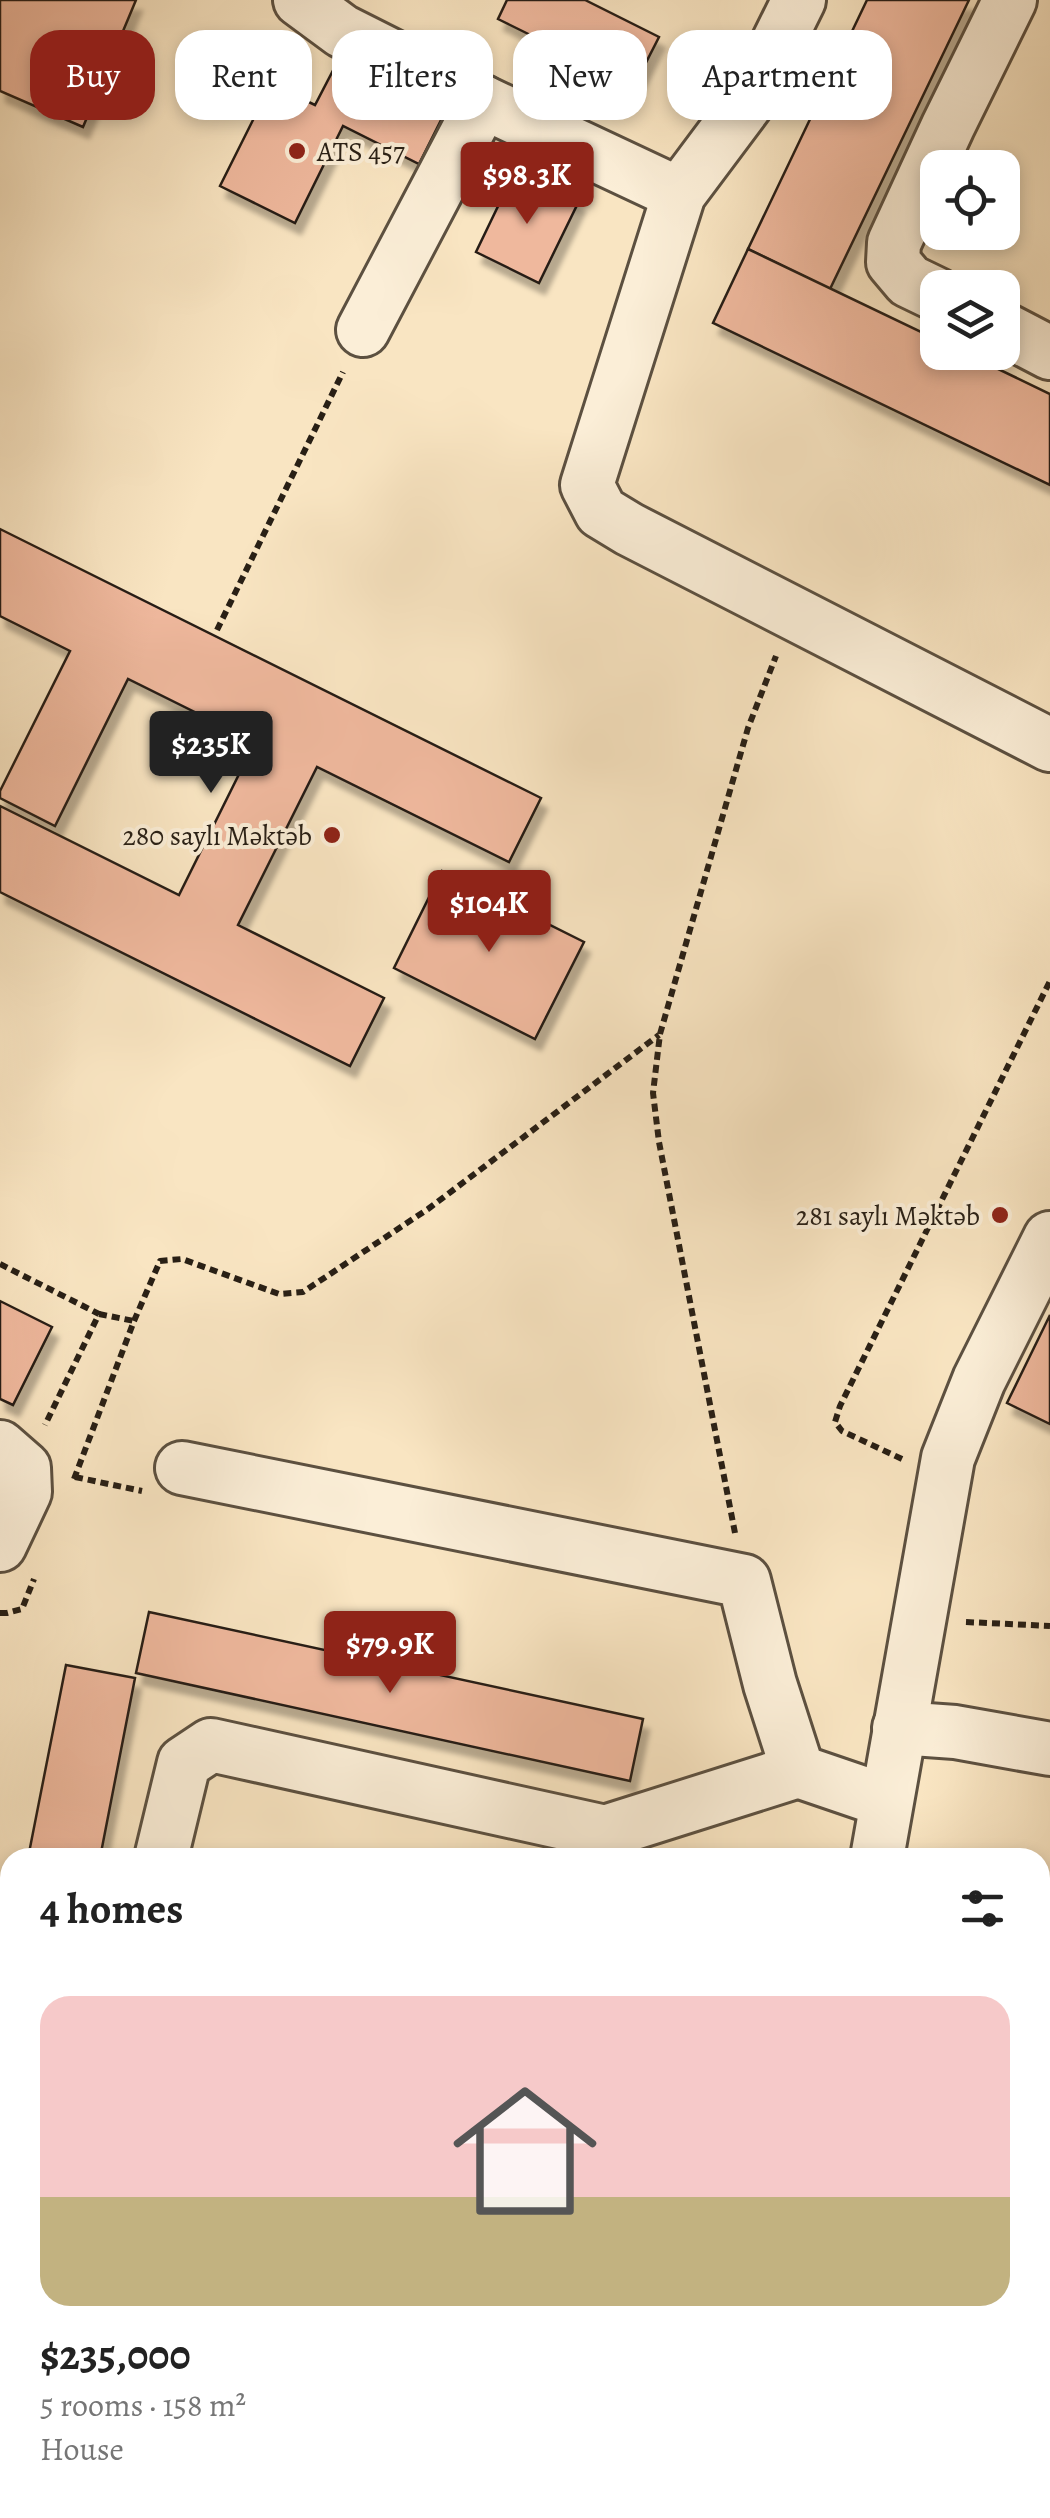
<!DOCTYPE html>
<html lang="en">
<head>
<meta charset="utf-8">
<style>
  body { margin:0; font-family:Alegreya,serif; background:#f6f6f6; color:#222; height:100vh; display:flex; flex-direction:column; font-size:38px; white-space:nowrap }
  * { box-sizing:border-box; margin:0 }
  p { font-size:32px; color:#767676 }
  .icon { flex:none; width:55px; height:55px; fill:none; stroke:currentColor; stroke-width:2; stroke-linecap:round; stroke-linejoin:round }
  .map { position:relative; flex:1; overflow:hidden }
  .drawer { position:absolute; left:0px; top:1848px; width:1050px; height:672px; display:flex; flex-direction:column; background:#fff; border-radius:30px 30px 0 0; box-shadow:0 5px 15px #0003 }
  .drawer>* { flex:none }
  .top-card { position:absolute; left:30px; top:30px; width:990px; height:90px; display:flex; gap:20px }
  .fabs { position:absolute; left:920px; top:150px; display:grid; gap:20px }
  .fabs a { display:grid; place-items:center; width:100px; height:100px; border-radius:20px; background:#fff; box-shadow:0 5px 15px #0003; font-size:50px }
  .price { position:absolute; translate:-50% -85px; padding:0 22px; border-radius:10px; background:#8f2418; color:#fff; font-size:32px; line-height:65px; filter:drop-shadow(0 2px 5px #0008) }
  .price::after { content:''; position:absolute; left:50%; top:60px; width:30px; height:22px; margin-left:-15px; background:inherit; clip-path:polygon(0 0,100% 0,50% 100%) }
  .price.current { background:#222; color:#fff }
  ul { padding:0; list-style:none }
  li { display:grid; align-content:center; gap:20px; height:530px; padding:0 40px }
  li+li { border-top:2px solid #e0e0e0 }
  li span { display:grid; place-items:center; height:310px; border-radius:30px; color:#555 }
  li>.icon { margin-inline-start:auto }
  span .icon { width:180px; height:180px; fill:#fffc; stroke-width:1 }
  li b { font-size:42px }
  h2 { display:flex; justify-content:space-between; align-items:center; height:120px; padding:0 40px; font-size:42px }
  .tag { padding:0 35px; border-radius:30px; background:#fff; box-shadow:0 5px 15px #0003; font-size:35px; line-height:90px }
  .tag.current { background:#8f2418; color:#fff }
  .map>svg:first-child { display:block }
  .building { fill:#efb89d; stroke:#281f15; stroke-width:2.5; filter:url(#shadow) }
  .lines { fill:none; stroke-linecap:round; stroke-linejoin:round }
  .minor-casing { stroke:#5c5040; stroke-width:58 }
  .path { stroke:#281f15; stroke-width:6; stroke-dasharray:8 5; stroke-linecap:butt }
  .minor { stroke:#fbeed7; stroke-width:52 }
  .poi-dot { fill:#8f2418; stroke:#fbeed7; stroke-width:4 }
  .labels { text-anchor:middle; stroke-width:8; stroke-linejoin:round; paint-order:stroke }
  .poi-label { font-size:28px; fill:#281f15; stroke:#fbeed7; text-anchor:end }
</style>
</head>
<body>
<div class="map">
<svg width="1050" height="2518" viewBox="0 0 1050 2518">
  <defs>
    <filter id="shadow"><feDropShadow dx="6" dy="11" stdDeviation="2.5" flood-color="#0004"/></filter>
  </defs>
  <rect width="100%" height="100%" fill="#f9e5c2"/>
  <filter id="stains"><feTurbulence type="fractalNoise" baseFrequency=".002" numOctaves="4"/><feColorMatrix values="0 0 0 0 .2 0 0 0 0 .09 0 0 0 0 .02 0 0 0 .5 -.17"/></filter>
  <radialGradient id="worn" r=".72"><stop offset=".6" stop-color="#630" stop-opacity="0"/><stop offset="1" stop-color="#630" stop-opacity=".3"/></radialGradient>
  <!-- building -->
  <g class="building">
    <polygon points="0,0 136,0 83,127 0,91"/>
    <polygon points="507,0 585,0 659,37 634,86 498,19"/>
    <polygon points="867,0 969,0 830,289 748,249"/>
    <polygon points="339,59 445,112 419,164 343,126 295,223 220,186 271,84 315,105"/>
    <polygon points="515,171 579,201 539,283 476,252"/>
    <polygon points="748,249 938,340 938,352 963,352 1050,394 1050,485 713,323"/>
    <polygon points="0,529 541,798 509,862 317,767 238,925 384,998 350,1066 0,892 0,806 179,895 255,742 128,679 55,826 0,798 0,791 70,651 0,616"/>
    <polygon points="442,871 584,942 535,1039 394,968"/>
    <polygon points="0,1301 52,1327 13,1405 0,1399"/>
    <polygon points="1050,1315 1050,1424 1007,1403"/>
    <polygon points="149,1612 643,1719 630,1781 136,1673"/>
    <polygon points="66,1665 135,1678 100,1858 28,1858"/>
    <polygon points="10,1951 10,2163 0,2161 0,2001"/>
    <polygon points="10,2335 10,2427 0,2424 0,2340 8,2342"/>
    <polygon points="488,2510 583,2510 582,2518 486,2518"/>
  </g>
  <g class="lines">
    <defs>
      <g id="minor">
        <polyline points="300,0 342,31 483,102 679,194"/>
        <polyline points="799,0 750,99 679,194 587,485 601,512 629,529 1050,745"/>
        <polyline points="938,295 909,281 893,262 894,243 948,126 1010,0"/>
        <polyline points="1002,328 1050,353"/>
        <polyline points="363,330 483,102"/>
        <polyline points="0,1447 24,1468 25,1492 0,1545"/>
        <polyline points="182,1468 744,1581 770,1684 798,1771 886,1801"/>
        <polyline points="899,1728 955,1732 1050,1749"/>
        <polyline points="161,1858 184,1763 211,1745 605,1832 798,1771"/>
        <polyline points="877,1858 948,1458 979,1380 1050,1238"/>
        <polyline points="0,2191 10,2192"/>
        <polyline points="449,2518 451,2510"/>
        <polyline points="759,2518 761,2510"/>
      </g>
    </defs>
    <!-- minor casing -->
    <use href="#minor" class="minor-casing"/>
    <!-- path -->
    <g class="path">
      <polyline points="217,630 343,372"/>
      <polyline points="0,1264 99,1314 45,1425"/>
      <polyline points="99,1314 134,1321"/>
      <polyline points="902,1459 842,1431 835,1422 840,1406 1050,981"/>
      <polyline points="75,1477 142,1491"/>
      <polyline points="74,1479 134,1321 160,1261 182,1259 279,1294 303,1292 428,1209 659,1035"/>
      <polyline points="735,1533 659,1142 653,1093 660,1034 748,728 776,656"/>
      <polyline points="0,1613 7,1613 22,1609 34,1579"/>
      <polyline points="966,1622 1050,1626"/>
      <polyline points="1040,2255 1050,2258"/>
    </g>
    <!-- minor -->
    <use href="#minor" class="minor"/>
  </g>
  <!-- markers -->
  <g class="poi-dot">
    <circle cx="297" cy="151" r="10"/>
    <circle cx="332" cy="835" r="10"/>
    <circle cx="1000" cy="1215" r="10"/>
  </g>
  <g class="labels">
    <!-- poi labels -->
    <g class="poi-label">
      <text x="317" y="161" text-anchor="start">ATS 457</text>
      <text x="312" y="845">280 saylı Məktəb</text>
      <text x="980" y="1225">281 saylı Məktəb</text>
    </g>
  </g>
  <rect width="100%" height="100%" filter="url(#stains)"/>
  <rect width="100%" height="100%" fill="url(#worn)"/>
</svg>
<div class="fabs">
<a><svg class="icon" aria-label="locate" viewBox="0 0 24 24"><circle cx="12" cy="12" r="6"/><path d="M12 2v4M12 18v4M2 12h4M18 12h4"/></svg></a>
<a><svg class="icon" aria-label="layers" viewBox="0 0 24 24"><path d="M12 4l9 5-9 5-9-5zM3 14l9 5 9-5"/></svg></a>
</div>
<b class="price" style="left:527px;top:227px">$98.3K</b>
<b class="price current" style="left:211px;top:796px">$235K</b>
<b class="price" style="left:489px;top:955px">$104K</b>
<b class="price" style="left:390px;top:1696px">$79.9K</b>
<div class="top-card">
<a class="tag current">Buy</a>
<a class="tag">Rent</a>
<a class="tag">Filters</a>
<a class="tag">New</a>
<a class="tag">Apartment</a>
</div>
<section class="drawer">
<h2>4 homes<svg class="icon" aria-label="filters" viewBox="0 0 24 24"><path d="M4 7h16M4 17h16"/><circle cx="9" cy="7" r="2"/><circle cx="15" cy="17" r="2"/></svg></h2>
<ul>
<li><span style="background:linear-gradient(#f6c9c9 65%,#c2b280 0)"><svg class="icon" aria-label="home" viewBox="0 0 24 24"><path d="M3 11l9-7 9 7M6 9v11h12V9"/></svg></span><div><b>$235,000</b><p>5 rooms · 158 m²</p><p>House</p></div></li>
</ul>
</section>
</div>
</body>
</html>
